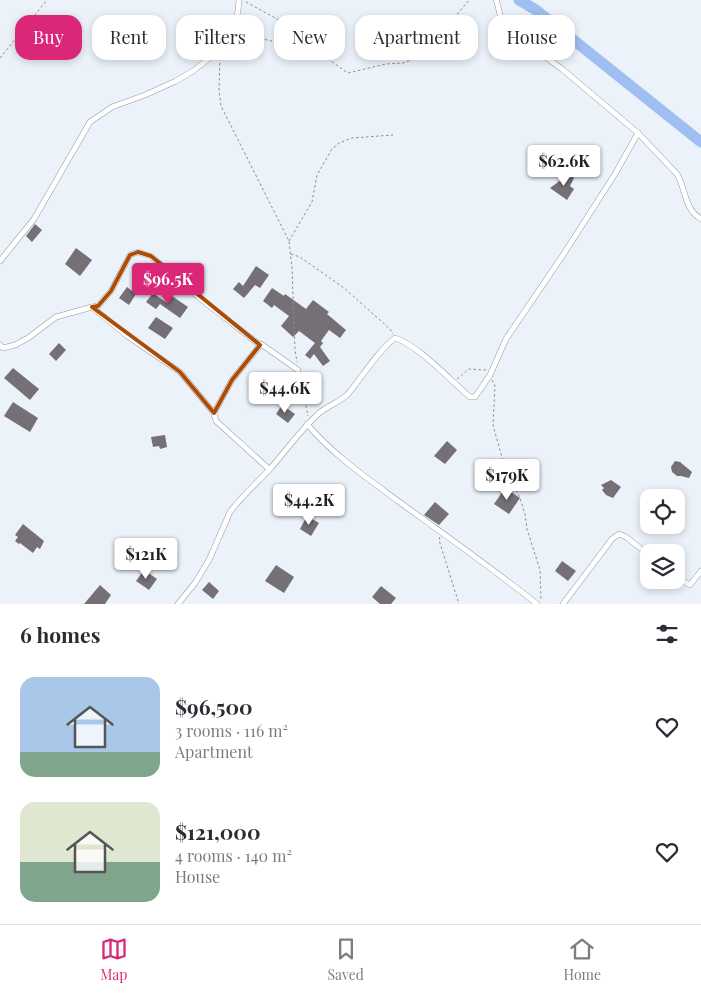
<!DOCTYPE html>
<html lang="en">
<head>
<meta charset="utf-8">
<style>
  body { margin:0; font-family:"Playfair Display",serif; background:#f2f2f3; color:#2b2b33; height:100vh; display:flex; flex-direction:column; font-size:19px; white-space:nowrap }
  * { box-sizing:border-box; margin:0 }
  p { font-size:16px; color:#7c7c81 }
  .icon { flex:none; width:28px; height:28px; fill:none; stroke:currentColor; stroke-width:2; stroke-linecap:round; stroke-linejoin:round }
  .map { position:relative; height:604px; overflow:hidden }
  .panel { display:flex; flex-direction:column; background:#fff; flex:1 }
  .panel>* { flex:none }
  .banner { position:absolute; left:15px; top:15px; width:671px; height:45px; display:flex; gap:10px }
  .buttons { position:absolute; left:640px; top:489px; display:grid; gap:10px }
  .buttons a { display:grid; place-items:center; width:45px; height:45px; border-radius:10px; background:#fff; box-shadow:0 2px 8px #0003; font-size:25px }
  .price { position:absolute; translate:-50% -42px; padding:0 11px; border-radius:5px; background:#fff; color:#222; font-size:16px; line-height:32px; filter:drop-shadow(0 1px 2px #0008) }
  .price::after { content:''; position:absolute; left:50%; top:30px; width:15px; height:11px; margin-left:-8px; background:inherit; clip-path:polygon(0 0,100% 0,50% 100%) }
  .price.on { background:#db2777; color:#fff }
  ul { padding:0; list-style:none }
  li { display:flex; align-items:center; gap:15px; height:125px; padding:0 20px }
  li span { display:grid; place-items:center; flex:none; width:140px; height:100px; border-radius:15px; color:#555 }
  li>.icon { margin-inline-start:auto }
  span .icon { width:60px; height:60px; fill:#fffc; stroke-width:1 }
  li b { font-size:21px }
  h2 { display:flex; justify-content:space-between; align-items:center; height:60px; padding:0 20px; font-size:21px }
  .chip { padding:0 18px; border-radius:15px; background:#fff; box-shadow:0 2px 8px #0003; font-size:18px; line-height:45px }
  .chip.on { background:#db2777; color:#fff }
  .tabs { display:flex; justify-content:space-around; align-items:center; height:70px; border-top:1px solid #e1e1e2; background:#fff; font-size:14px; color:#7c7c81 }
  .tabs a { display:grid; justify-items:center; gap:2px }
  .tabs .on { color:#db2777 }
  .map>svg:first-child { display:block }
  .lines { fill:none; stroke-linecap:round; stroke-linejoin:round }
  .river { stroke:#9fbef1; stroke-width:11 }
  .building { fill:#756f76 }
  .street-casing { stroke:#949aa0; stroke-width:6 }
  .path { stroke:#898d92; stroke-width:1; stroke-dasharray:2.5 2.5; stroke-linecap:butt }
  .street { stroke:#fff; stroke-width:5 }
  .marked { fill:none; stroke:#ad4c04; stroke-width:4; stroke-linejoin:round }
</style>
</head>
<body>
<div class="map">
<svg width="701" height="604" viewBox="0 0 701 604">
  <rect width="100%" height="100%" fill="#ebf2f9"/>
  <g class="lines">
    <!-- river -->
    <polyline class="river" points="519,0 536,10 701,142"/>
  </g>
  <!-- building -->
  <g class="building">
    <polygon points="569,174 574,178 570,186 574,189 567,200 550,188"/>
    <polygon points="35,224 42,230 32,242 26,236"/>
    <polygon points="76,248 92,260 80,276 65,264"/>
    <polygon points="256,266 269,275 260,288 255,285 244,298 233,289 239,282 243,286"/>
    <polygon points="127,287 136,294 129,305 119,298"/>
    <polygon points="272,288 284,296 285,294 306,309 313,300 329,312 327,314 346,330 340,338 329,330 321,341 323,343 320,347 330,361 323,366 314,354 310,359 305,355 315,343 299,331 293,337 281,326 289,316 274,305 272,308 263,301"/>
    <polygon points="153,293 167,303 172,296 188,307 180,318 160,304 156,309 146,302"/>
    <polygon points="156,317 173,328 165,339 148,328"/>
    <polygon points="59,343 66,350 56,361 49,354"/>
    <polygon points="13,368 39,389 30,400 4,378"/>
    <polygon points="13,402 38,418 30,432 4,416"/>
    <polygon points="282,405 295,414 288,423 276,414"/>
    <polygon points="165,435 167,447 160,449 159,446 153,447 151,437"/>
    <polygon points="447,441 457,450 445,464 434,456"/>
    <polygon points="675,461 680,462 692,472 689,478 681,476 677,476 672,472 671,467"/>
    <polygon points="611,480 621,487 613,498 606,495 602,490 604,488 601,485"/>
    <polygon points="505,488 520,498 509,514 494,504"/>
    <polygon points="435,502 449,514 439,525 424,515"/>
    <polygon points="307,516 319,523 311,536 300,529"/>
    <polygon points="23,524 44,541 40,549 37,547 33,553 20,543 19,544 15,541 18,537 15,535"/>
    <polygon points="562,561 576,571 568,581 555,571"/>
    <polygon points="276,565 294,577 284,593 265,581"/>
    <polygon points="144,570 157,579 149,590 136,581"/>
    <polygon points="209,582 219,591 213,599 202,590"/>
    <polygon points="100,585 111,595 105,604 84,604"/>
    <polygon points="381,586 396,598 391,604 380,604 372,597"/>
  </g>
  <g class="lines">
    <defs>
      <g id="street">
        <path d="M496 0C500 9 499 18 504 27L562 69 638 133 677 174C686 189 684 209 701 219"/>
        <polyline points="0,261 34,219 90,122 112,107 145,95 176,81 193,71 202,64 221,49 232,32 238,11 239,0"/>
        <polyline points="0,345 3,348 15,345 28,338 56,317 92,307"/>
        <polyline points="214,413 180,372 126,335 92,307 98,306 111,291 130,255 138,252 151,256 202,300 260,345"/>
        <path d="M307 424C332 454 367 478 398 501 445 535 492 568 537 604"/>
        <polyline points="269,469 216,421 214,413 232,380 261,344 298,370"/>
        <polyline points="676,577 690,585 701,571"/>
        <path d="M178 604 195 583 209 560 230 512C241 497 256 484 269 470 285 452 299 432 317 415 326 406 339 403 348 394 363 376 377 352 395 338 418 345 451 381 470 397H475L490 375 506 339 563 255 615 174 638 133"/>
        <polyline points="563,604 612,539 619,534 626,537 649,555"/>
      </g>
    </defs>
    <!-- street casing -->
    <use href="#street" class="street-casing"/>
    <!-- path -->
    <g class="path">
      <polyline points="246,2 279,20 302,41 348,73 386,64 403,63 416,58 430,47 469,0"/>
      <path d="M235 37C248 34 276 42 289 46L293 45 297 37"/>
      <polyline points="0,58 47,0"/>
      <polyline points="220,58 219,90 221,106 289,241 292,268 295,350 297,362"/>
      <polyline points="289,241 312,202 317,175 332,149 339,143 352,138 393,135"/>
      <polyline points="291,254 300,257 344,288 390,329 393,334"/>
      <polyline points="300,376 308,416"/>
      <polyline points="457,379 469,369 486,370"/>
      <polyline points="492,380 495,386 493,425 505,468 520,498 525,514 527,529 540,570 541,600"/>
      <polyline points="440,537 439,540 459,604"/>
    </g>
    <!-- street -->
    <use href="#street" class="street"/>
  </g>
  <!-- marked area -->
  <path class="marked" d="M138 252 151 256 260 345 232 380 214 413 180 372 92 307 98 306 111 291 130 255Z"/>
</svg>
<div class="buttons">
<a><svg class="icon" aria-label="locate" viewBox="0 0 24 24"><circle cx="12" cy="12" r="6"/><path d="M12 2v4M12 18v4M2 12h4M18 12h4"/></svg></a>
<a><svg class="icon" aria-label="layers" viewBox="0 0 24 24"><path d="M12 4l9 5-9 5-9-5zM3 14l9 5 9-5"/></svg></a>
</div>
<b class="price" style="left:564px;top:187px">$62.6K</b>
<b class="price on" style="left:168px;top:305px">$96.5K</b>
<b class="price" style="left:285px;top:414px">$44.6K</b>
<b class="price" style="left:507px;top:501px">$179K</b>
<b class="price" style="left:309px;top:526px">$44.2K</b>
<b class="price" style="left:146px;top:580px">$121K</b>
<div class="banner">
<a class="chip on">Buy</a>
<a class="chip">Rent</a>
<a class="chip">Filters</a>
<a class="chip">New</a>
<a class="chip">Apartment</a>
<a class="chip">House</a>
</div>
</div>
<section class="panel">
<h2>6 homes<svg class="icon" aria-label="filters" viewBox="0 0 24 24"><path d="M4 7h16M4 17h16"/><circle cx="9" cy="7" r="2"/><circle cx="15" cy="17" r="2"/></svg></h2>
<ul>
<li><span style="background:linear-gradient(#a9c7e8 75%,#7fa58c 0)"><svg class="icon" aria-label="home" viewBox="0 0 24 24"><path d="M3 11l9-7 9 7M6 9v11h12V9"/></svg></span><div><b>$96,500</b><p>3 rooms · 116 m²</p><p>Apartment</p></div><svg class="icon" aria-label="heart" viewBox="0 0 24 24"><path d="M12 20l-8-8c-3-5 5-10 8-4 3-6 11-1 8 4z"/></svg></li>
<li><span style="background:linear-gradient(#dfe7d0 60%,#7fa58c 0)"><svg class="icon" aria-label="home" viewBox="0 0 24 24"><path d="M3 11l9-7 9 7M6 9v11h12V9"/></svg></span><div><b>$121,000</b><p>4 rooms · 140 m²</p><p>House</p></div><svg class="icon" aria-label="heart" viewBox="0 0 24 24"><path d="M12 20l-8-8c-3-5 5-10 8-4 3-6 11-1 8 4z"/></svg></li>
</ul>
</section>
<nav class="tabs">
<a class="on"><svg class="icon" aria-label="map" viewBox="0 0 24 24"><path d="M3 6l6-2 6 2 6-2v14l-6 2-6-2-6 2zM9 4v14M15 6v14"/></svg>Map</a>
<a><svg class="icon" aria-label="saved" viewBox="0 0 24 24"><path d="M7 4h10v16l-5-4-5 4z"/></svg>Saved</a>
<a><svg class="icon" aria-label="home" viewBox="0 0 24 24"><path d="M3 11l9-7 9 7M6 9v11h12V9"/></svg>Home</a>
</nav>
</body>
</html>
